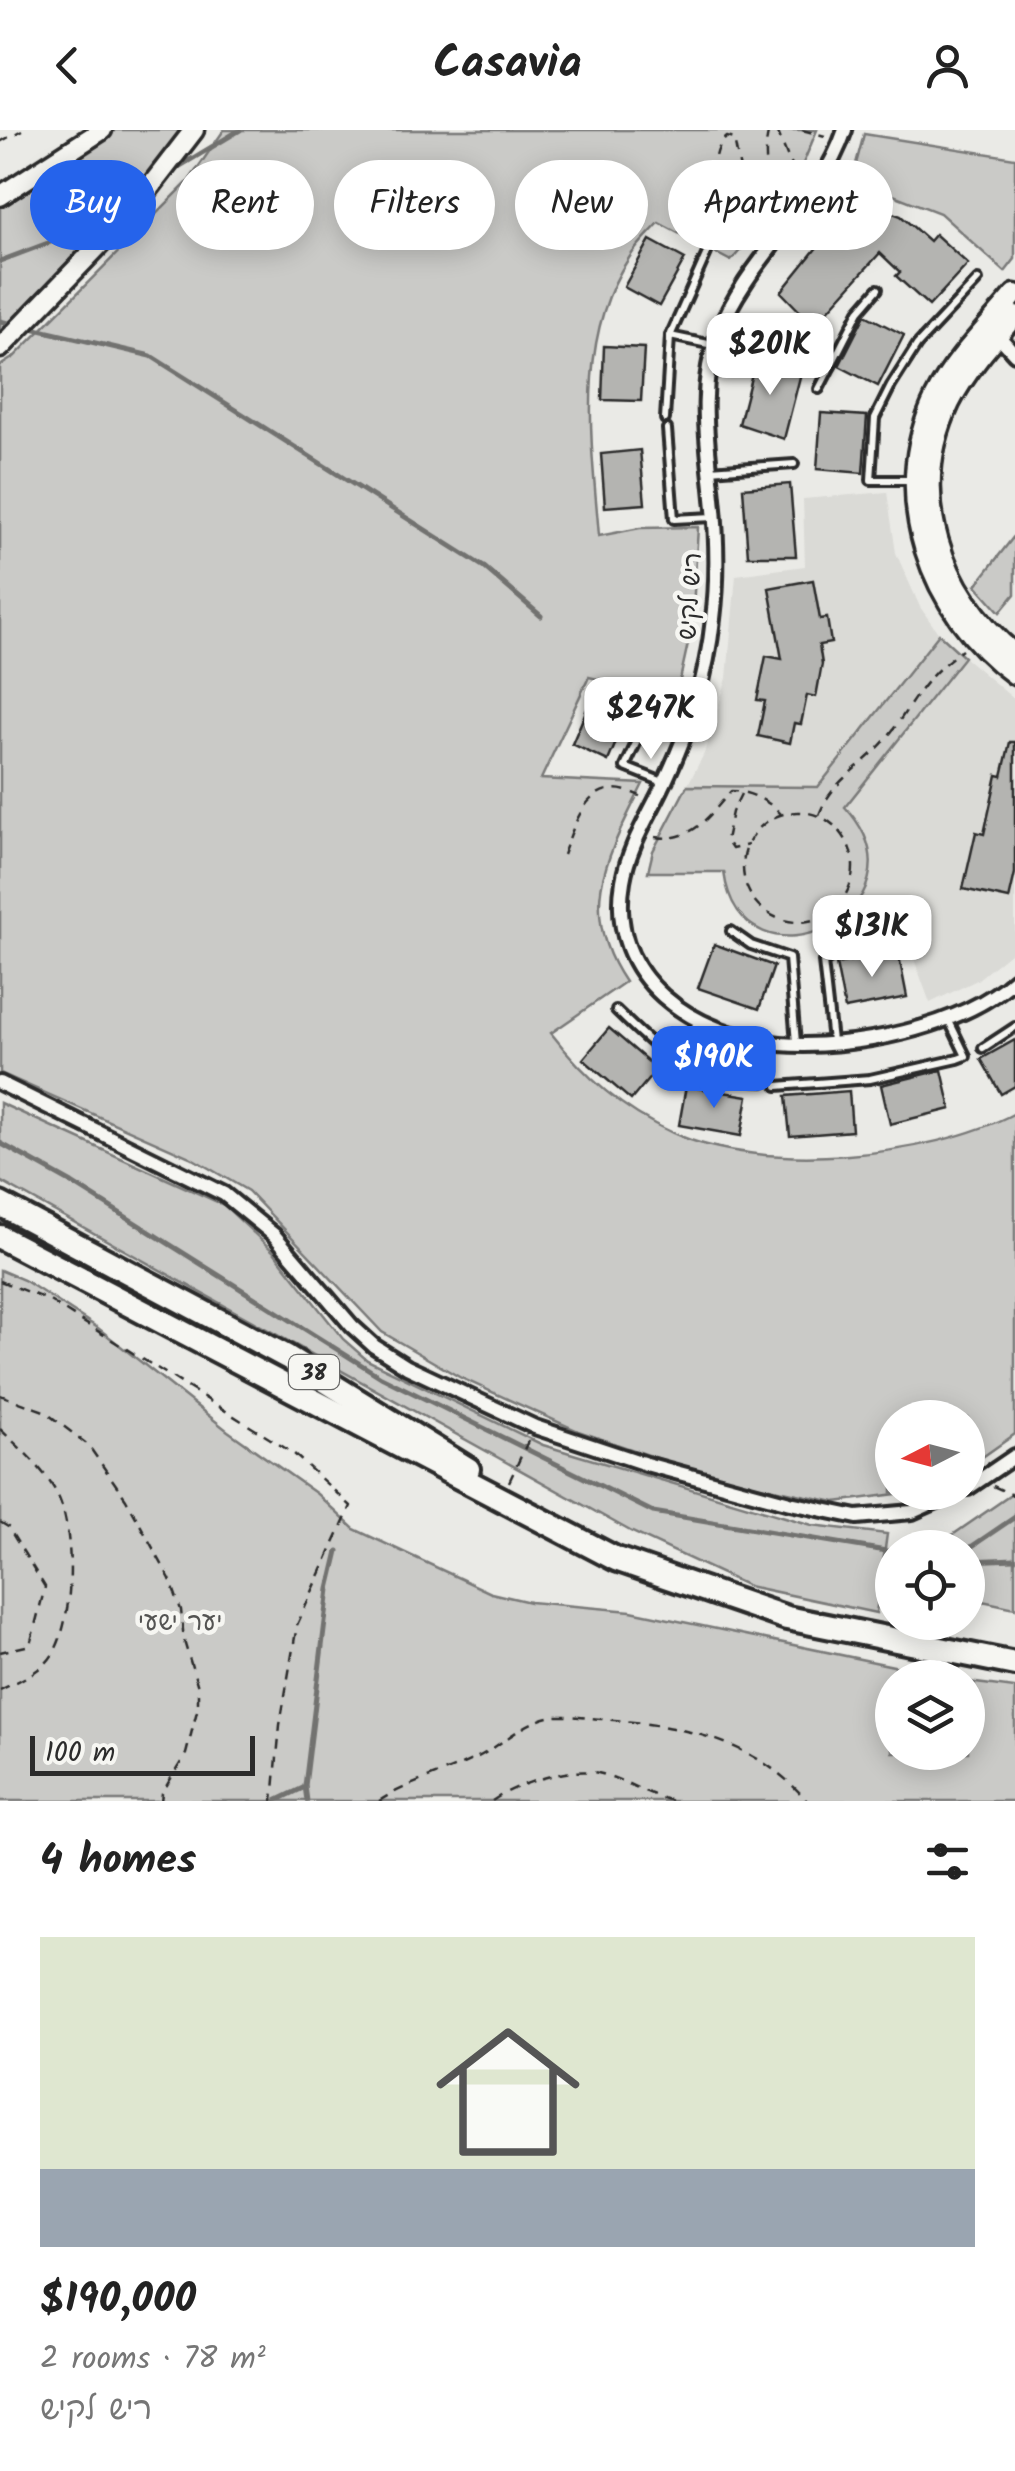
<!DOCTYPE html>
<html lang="en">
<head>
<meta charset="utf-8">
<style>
  body { margin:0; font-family:Kalam,"Playpen Sans Hebrew",sans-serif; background:#f6f6f6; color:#222; height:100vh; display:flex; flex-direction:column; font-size:38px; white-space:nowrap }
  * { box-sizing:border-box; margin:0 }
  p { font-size:32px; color:#767676 }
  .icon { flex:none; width:55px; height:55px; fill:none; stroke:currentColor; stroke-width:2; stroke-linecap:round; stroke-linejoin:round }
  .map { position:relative; height:1671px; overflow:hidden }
  .panel { display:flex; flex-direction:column; background:#fff; flex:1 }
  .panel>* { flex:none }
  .banner { position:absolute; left:30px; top:30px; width:955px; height:90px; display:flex; gap:20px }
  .needle { width:65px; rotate:264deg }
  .fabs { position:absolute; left:875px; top:1270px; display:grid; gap:20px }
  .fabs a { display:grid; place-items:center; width:110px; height:110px; border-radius:50%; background:#fff; box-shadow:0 5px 25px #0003; font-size:50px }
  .scale { position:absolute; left:30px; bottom:25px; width:225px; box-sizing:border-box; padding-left:10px; border:5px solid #2b2b2b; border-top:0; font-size:28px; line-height:35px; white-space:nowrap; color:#2b2b2b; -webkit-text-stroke:8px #f6f6f2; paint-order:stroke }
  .price { position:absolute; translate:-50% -85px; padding:0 22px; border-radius:20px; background:#fff; color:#222; font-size:32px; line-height:65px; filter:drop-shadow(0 2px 5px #0008) }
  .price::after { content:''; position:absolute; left:50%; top:60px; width:30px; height:22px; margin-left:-15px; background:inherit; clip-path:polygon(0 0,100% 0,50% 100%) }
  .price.on { background:#2563eb; color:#fff }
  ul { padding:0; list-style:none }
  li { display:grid; align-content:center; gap:20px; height:530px; padding:0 40px }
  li+li { border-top:2px solid #e0e0e0 }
  li span { display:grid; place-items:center; height:310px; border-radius:0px; color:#555 }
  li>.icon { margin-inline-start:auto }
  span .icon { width:180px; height:180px; fill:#fffc; stroke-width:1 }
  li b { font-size:42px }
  h2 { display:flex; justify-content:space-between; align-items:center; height:120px; padding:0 40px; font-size:42px }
  .chip { padding:0 35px; border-radius:45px; background:#fff; box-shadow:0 5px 25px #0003; font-size:35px; line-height:90px }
  .chip.on { background:#2563eb; color:#fff }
  header { display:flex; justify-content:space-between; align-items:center; height:130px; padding:0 40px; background:#fff; font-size:45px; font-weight:600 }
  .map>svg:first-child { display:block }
  .built { fill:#dadad6 }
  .green { fill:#cacac7; stroke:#7a7a79; stroke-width:2.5 }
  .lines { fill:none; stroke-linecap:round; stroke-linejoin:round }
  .stream { stroke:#727270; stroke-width:5 }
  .building { fill:#b4b4b1; stroke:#2b2b2b; stroke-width:2.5 }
  .lane-casing { stroke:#2b2b2b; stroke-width:14 }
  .street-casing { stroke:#2b2b2b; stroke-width:20 }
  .secondary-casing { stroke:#2b2b2b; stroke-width:25 }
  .highway-casing { stroke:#2b2b2b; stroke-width:30 }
  .path { stroke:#2b2b2b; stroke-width:2.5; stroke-dasharray:10 8; stroke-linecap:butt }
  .lane { stroke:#f6f6f2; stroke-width:6 }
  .street { stroke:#f6f6f2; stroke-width:12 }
  .secondary { stroke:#f6f6f2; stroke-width:18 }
  .highway { stroke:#f6f6f2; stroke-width:22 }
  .labels { text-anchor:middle; stroke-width:9; stroke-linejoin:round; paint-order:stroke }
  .shield { fill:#f6f6f2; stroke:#686867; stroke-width:2.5 }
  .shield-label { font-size:22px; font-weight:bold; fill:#2b2b2b }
  .street-label { font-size:25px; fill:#2b2b2b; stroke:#f6f6f2 }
  .park-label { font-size:25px; fill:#535352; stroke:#f6f6f2 }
</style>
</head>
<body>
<header><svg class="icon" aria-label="back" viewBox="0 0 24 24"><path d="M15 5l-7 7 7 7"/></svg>Casavia<svg class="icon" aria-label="person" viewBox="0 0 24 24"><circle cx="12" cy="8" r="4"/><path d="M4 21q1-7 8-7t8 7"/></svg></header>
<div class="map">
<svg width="1015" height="1671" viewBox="0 0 1015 1671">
  <rect width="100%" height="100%" fill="#eaeae6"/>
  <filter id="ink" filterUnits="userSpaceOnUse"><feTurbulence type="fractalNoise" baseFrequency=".01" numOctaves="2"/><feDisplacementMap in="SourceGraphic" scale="20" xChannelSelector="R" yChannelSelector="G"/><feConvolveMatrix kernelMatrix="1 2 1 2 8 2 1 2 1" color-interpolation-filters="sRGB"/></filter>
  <g filter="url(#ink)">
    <!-- built -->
    <g class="built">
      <polygon points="887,362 896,423 920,477 939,504 817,658 687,656 704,624 727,548 736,445 805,436 803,369"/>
      <polygon points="964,527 1015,570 1015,819 977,850 930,873 911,821 853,778 863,765 870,734 868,717 845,678"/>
    </g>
    <!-- green -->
    <g class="green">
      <polygon points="115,0 183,0 79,126 0,203 0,74 75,31"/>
      <path d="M224 0H817L792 60 731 131 659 93C649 104 637 115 629 128 575 208 592 316 599 406L640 398 698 397 692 495 676 568 589 547 541 649 643 654C609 723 575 779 625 852L551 903C585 947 622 980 673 1003 762 1044 930 1028 1015 983V1304L974 1333 968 1336V1288H892V1362L904 1363 835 1372 704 1344 578 1301 461 1248 382 1202 248 1061 190 1027 0 943V236L14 227 188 52Z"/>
      <polygon points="864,4 1015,28 1015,129 1005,142 940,83 852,49"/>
      <polygon points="1015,405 1015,464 1000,482 976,455"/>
      <path d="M939 504 964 527 845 677C940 780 741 873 724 742H648L653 721 687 656 818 657Z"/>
      <polygon points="0,973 224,1075 274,1122 343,1209 367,1230 543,1315 812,1395 887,1404 876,1483 748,1456 632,1402 0,1051"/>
      <polygon points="0,1140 24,1150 98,1198 228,1301 317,1364 354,1399 491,1463 530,1472 631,1481 946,1547 892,1548 892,1622 968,1622 968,1552 1015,1558 1015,1671 0,1671"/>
      <polygon points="1015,1362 1015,1478 968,1468 968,1418 935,1417"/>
    </g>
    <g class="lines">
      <!-- stream -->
      <g class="stream">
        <polyline points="170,42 240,0"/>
        <polyline points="0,131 56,110 139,61"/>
        <polyline points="0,191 16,195"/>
        <polyline points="27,197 151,226 484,437 541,486"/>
        <polyline points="0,1013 72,1053 381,1247 653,1382 892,1422"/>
        <polyline points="968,1419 1015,1387"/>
        <polyline points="968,1431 1015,1429"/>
        <polyline points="276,1671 305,1657"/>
        <polyline points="307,1671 305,1656 329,1459 338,1421"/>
      </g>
    </g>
    <!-- building -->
    <g class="building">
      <polygon points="856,69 901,86 929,111 935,104 968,134 929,176 896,146 900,142 880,123 814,196 781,162"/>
      <polygon points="650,110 685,129 659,176 624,157"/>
      <polygon points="865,185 904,205 878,256 839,236"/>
      <polygon points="604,216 644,218 641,271 602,270"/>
      <polygon points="756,228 802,239 784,309 739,294"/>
      <polygon points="821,283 867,286 863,343 817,339"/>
      <polygon points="640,320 645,374 605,377 601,324"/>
      <polygon points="790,354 796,426 748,426 743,358"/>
      <polygon points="813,450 820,489 827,488 831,513 819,515 822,534 816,567 807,565 801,594 794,593 790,613 758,606 765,571 757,570 766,526 782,529 769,458"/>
      <polygon points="593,565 629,582 608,631 572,614"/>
      <polygon points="1010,612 1015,612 1015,743 1009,769 963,759 976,702 984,704 997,645 1002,646"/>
      <polygon points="714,814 774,836 759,879 698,858"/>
      <polygon points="898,821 907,867 845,879 836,834"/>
      <polygon points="609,898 657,939 631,970 583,929"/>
      <polygon points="1015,910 1015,956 1001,964 981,929"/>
      <polygon points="942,940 951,979 890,994 881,955"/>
      <polygon points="686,956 748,966 741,1006 679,995"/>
      <polygon points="849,961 852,1001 790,1006 786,966"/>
    </g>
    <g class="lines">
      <defs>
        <g id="lane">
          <polyline points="730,184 831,236"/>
          <polyline points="670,206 713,215"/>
          <polyline points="819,259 859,181 878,159"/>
          <polyline points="665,289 670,206 707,123"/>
          <polyline points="667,299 674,389 713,387"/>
          <polyline points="710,340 794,334"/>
          <polyline points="914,350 871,350 875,288 891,256 917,215 978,150"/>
          <polyline points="656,570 625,637 663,652"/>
          <polyline points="731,801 751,815 789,828 796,913"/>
          <path d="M616 880C668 931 688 947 763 952"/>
          <polyline points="832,911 823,832 856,816 870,802"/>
          <polyline points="983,918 1015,897"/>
          <polyline points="679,934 697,892"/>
          <polyline points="777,956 870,949 958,929 966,926 948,889"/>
        </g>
        <g id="street">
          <path d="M845 0C818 79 747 127 718 204 697 258 708 313 713 368 717 408 718 449 713 489 707 546 691 595 667 647 652 681 629 714 623 751 606 850 695 905 780 914 851 920 962 898 1015 849"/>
          <polyline points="993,200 1015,224"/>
          <polyline points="0,953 224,1064 274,1105 352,1196 374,1216 407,1237 535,1297 646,1334 790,1373 857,1387 912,1382 957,1362"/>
          <polyline points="968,1358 1015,1326"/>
        </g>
        <g id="secondary">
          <polyline points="0,66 102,0"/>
          <path d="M1015 164C988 197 954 229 935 267 887 365 929 483 1015 545"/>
          <path d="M1015 186C991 213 966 241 950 273 907 364 940 463 1015 524"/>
          <polyline points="0,218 130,83 194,0"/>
        </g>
        <g id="highway">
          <polyline points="0,1074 287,1227 468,1339"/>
          <polyline points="0,1107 616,1429 787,1488 1015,1534"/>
        </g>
      </defs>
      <!-- lane casing -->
      <use href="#lane" class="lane-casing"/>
      <!-- street casing -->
      <use href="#street" class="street-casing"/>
      <!-- secondary casing -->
      <use href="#secondary" class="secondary-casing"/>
      <!-- highway casing -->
      <use href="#highway" class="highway-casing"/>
      <!-- path -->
      <g class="path">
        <polyline points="777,0 790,33 806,49"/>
        <polyline points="802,0 825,6"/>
        <polyline points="0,12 22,0"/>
        <path d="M694 54 704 97 710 98 717 93C724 66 703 28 727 7L734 9 741 45 759 72 764 70C772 53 761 24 769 0"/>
        <polyline points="741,664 732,682 726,710 732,719 748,715"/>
        <circle cx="798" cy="737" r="55"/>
        <path d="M819 685C832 649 863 637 886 609 915 572 920 550 962 520"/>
        <path d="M655 707C692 713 709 686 731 661 749 661 769 671 781 684"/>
        <path d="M563 725C577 688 589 642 640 666"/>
        <polyline points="0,1151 48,1170 293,1323 351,1376 297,1495 280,1595 273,1671"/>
        <polyline points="0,1265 44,1281 88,1315 126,1369 170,1449 181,1480 184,1511 198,1557 198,1577 186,1624 162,1663 161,1671"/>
        <path d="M0 1299C21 1319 42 1337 56 1362 76 1398 76 1503 46 1533 33 1545 16 1552 0 1560"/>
        <polyline points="509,1352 529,1309"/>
        <polyline points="993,1356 1015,1366"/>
        <polyline points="0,1392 8,1397 45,1457 30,1515 0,1522"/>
        <path d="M379 1671C409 1652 444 1644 476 1628 502 1615 520 1594 549 1587 565 1584 585 1588 602 1589 679 1595 755 1609 807 1671"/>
        <path d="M492 1671C516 1654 569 1636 598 1643 624 1649 647 1665 673 1671"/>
      </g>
      <!-- lane -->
      <use href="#lane" class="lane"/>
      <!-- street -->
      <use href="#street" class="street"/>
      <!-- secondary -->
      <use href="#secondary" class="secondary"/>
      <!-- highway -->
      <use href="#highway" class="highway"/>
    </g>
  </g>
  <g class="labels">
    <!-- shield labels -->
    <rect class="shield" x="289" y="1225" width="50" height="34" rx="8"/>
    <g class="shield-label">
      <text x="314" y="1250">38</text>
    </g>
    <!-- street labels -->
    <g class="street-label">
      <text transform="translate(689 466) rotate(-86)" y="9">ריש לקיש</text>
    </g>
    <!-- park labels -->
    <g class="park-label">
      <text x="180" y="1500">יער ישעי</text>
    </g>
  </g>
</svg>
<div class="fabs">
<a><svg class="needle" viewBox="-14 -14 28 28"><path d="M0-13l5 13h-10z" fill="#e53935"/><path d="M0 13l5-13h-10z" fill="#767676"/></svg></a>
<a><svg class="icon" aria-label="locate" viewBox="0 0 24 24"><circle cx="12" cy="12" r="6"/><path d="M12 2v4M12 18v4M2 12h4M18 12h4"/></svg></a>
<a><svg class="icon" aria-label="layers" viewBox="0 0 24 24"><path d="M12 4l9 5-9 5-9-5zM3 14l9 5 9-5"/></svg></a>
</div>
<div class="scale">100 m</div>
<b class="price" style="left:770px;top:268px">$201K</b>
<b class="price" style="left:651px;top:632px">$247K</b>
<b class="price" style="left:872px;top:850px">$131K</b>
<b class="price on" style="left:714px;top:981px">$190K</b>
<div class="banner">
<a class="chip on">Buy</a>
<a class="chip">Rent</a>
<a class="chip">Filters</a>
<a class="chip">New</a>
<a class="chip">Apartment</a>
</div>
</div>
<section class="panel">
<h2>4 homes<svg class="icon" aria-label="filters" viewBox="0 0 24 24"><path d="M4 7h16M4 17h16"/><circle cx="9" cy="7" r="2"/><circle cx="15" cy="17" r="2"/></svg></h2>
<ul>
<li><span style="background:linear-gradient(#dfe7d0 75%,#9aa5b1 0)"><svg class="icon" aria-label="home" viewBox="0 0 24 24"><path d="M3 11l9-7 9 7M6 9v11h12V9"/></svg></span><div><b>$190,000</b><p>2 rooms · 78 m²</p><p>ריש לקיש</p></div></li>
</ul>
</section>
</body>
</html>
